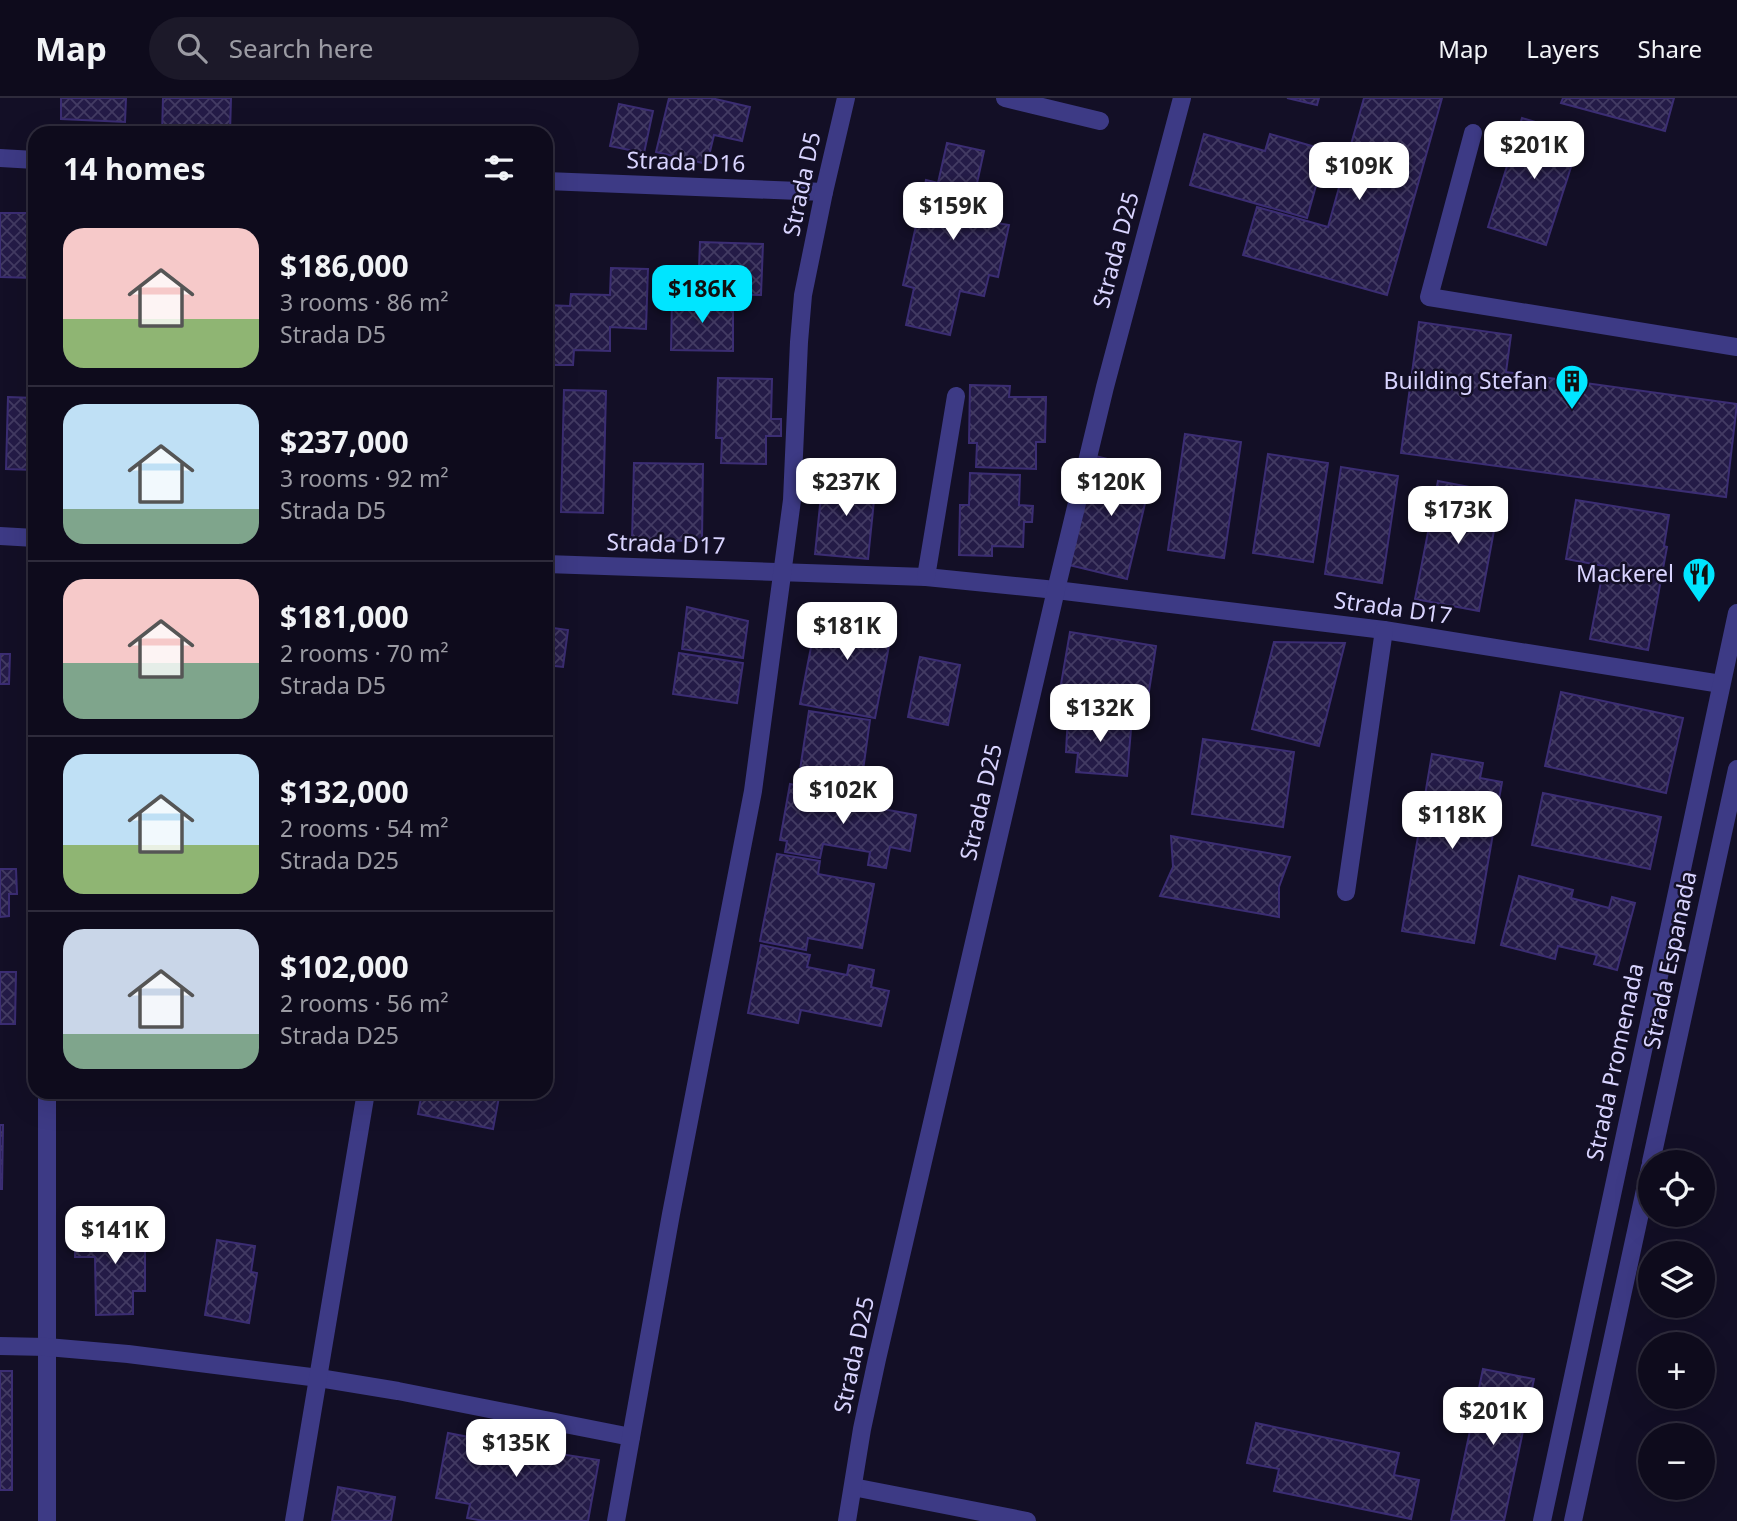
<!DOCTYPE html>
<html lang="en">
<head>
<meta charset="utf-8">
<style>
  body { margin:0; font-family:"Noto Sans",sans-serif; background:#1c1929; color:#f1f3f6; height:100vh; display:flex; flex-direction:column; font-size:26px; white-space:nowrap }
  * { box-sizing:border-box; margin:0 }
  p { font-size:23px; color:#9b9ba3 }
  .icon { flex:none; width:38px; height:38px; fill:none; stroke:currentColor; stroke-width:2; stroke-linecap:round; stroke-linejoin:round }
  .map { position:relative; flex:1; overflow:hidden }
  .panel { position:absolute; left:28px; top:28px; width:525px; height:973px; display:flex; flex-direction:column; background:#0e0b1c; border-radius:21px; box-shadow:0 7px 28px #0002,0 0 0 2px #2e2b3b }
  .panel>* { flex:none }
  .controls { position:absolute; left:1638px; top:1052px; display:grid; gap:14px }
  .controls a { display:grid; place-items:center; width:77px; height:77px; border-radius:50%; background:#0e0b1c; box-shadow:0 7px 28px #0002,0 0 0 2px #2e2b3b; font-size:35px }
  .price { position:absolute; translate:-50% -60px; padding:0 16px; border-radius:14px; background:#fff; color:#222; font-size:23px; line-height:46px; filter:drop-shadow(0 2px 4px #0008) }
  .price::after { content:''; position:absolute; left:50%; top:42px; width:21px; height:16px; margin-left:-10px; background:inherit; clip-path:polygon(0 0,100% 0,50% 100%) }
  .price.active { background:#00e5ff; color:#111 }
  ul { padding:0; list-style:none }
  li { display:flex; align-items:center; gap:21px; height:175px; padding:0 35px }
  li+li { border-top:2px solid #2e2b3b }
  li span { display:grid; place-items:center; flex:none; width:196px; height:140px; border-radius:21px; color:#555 }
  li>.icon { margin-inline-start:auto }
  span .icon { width:84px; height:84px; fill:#fffc; stroke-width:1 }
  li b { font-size:30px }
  h2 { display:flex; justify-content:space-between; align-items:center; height:84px; padding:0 35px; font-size:30px }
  header { display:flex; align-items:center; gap:42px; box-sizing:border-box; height:98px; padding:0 35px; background:#0e0b1c; border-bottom:2px solid #2e2b3b }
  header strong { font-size:33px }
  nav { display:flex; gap:38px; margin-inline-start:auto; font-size:24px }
  .search { width:490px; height:63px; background:#1c1929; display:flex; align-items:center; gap:18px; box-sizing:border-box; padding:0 24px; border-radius:38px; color:#9b9ba3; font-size:26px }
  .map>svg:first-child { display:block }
  .building { fill:url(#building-cross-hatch); stroke:#3b2d73; stroke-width:2 }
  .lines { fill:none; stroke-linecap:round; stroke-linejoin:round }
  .minor { stroke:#3d3a85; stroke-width:18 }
  .labels { text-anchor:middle; stroke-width:5; stroke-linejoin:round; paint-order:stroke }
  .street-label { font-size:23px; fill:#d9d4ff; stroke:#130f26 }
  .poi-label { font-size:23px; fill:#d9d4ff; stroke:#130f26; text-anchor:end }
</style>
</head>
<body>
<header>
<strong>Map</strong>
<div class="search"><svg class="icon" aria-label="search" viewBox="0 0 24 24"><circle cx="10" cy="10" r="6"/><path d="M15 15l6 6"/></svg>Search here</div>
<nav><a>Map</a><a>Layers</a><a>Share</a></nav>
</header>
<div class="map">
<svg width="1737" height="1423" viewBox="0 0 1737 1423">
  <defs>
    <pattern id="building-cross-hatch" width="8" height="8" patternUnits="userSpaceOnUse" patternTransform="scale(1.75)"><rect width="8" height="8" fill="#241b47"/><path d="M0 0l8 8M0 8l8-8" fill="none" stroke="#433b63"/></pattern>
  </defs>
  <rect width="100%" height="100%" fill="#130f26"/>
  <!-- building -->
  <g class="building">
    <polygon points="61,0 126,0 125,24 61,21"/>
    <polygon points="163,0 231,0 230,35 162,35"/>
    <polygon points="669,0 711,0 750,9 742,43 714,37 707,66 656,54"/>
    <polygon points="1287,0 1319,0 1317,7"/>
    <polygon points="1364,0 1442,0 1387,197 1243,157 1257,109 1328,129"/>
    <polygon points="1563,0 1674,0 1665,33 1561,5"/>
    <polygon points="619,6 653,13 644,55 610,48"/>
    <polygon points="1522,20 1581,38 1546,147 1488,129"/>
    <polygon points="1204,36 1265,53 1270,36 1326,52 1307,120 1190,87"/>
    <polygon points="947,45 984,53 974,99 1002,105 997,125 1009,127 998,179 989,177 984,198 960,193 950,237 906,227 914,190 903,187 926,82 938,85"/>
    <polygon points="0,115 35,115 35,180 0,179"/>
    <polygon points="700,144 763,146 761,197 698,196"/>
    <polygon points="611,170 648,171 646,231 610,229 610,253 574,252 573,267 546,267 546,207 570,208 571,196 610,197"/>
    <polygon points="672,201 733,202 733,253 671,252"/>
    <polygon points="1419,224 1511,237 1506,274 1737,306 1726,399 1401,355"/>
    <polygon points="718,280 772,281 771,321 781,321 781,338 766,338 766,366 721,365 722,340 716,340"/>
    <polygon points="970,287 1010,288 1009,299 1046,299 1045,344 1036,344 1036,371 976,369 977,345 969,345"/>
    <polygon points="564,292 606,293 603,415 561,414"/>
    <polygon points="8,299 35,300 35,372 6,371"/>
    <polygon points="1185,336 1241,344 1224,460 1168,452"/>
    <polygon points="1268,356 1328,365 1313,464 1253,455"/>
    <polygon points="1095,358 1153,372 1127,481 1069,467"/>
    <polygon points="634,365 703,366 702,443 632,442"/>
    <polygon points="1341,369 1398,378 1382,485 1325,476"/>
    <polygon points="970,375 1020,377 1019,407 1033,408 1032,424 1024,424 1023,449 992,448 992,458 959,457 960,407 969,407"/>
    <polygon points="823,378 876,383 868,461 815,456"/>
    <polygon points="1438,383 1501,395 1479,513 1415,501"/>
    <polygon points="1576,402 1669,417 1664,448 1667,449 1648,552 1590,541 1604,468 1566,461"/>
    <polygon points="819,508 894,522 875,620 800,606"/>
    <polygon points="687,509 748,523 743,560 682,551"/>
    <polygon points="546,529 568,532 563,569 546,567"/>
    <polygon points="1070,534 1156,548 1147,606 1099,598 1097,608 1069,603 1070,593 1060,592"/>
    <polygon points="1274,544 1345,545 1319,648 1252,631"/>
    <polygon points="679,555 743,565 737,605 673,596"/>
    <polygon points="0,556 10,556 9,586 0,586"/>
    <polygon points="920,559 960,567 948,627 908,619"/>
    <polygon points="1561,594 1683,620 1666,695 1545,668"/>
    <polygon points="809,613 870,622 860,694 798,685"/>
    <polygon points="1068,616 1132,620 1127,678 1076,674 1078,655 1066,654"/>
    <polygon points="1203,641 1294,654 1283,729 1192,716"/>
    <polygon points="1432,656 1483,665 1480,680 1502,684 1474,845 1402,833"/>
    <polygon points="790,686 841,696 839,703 916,717 910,753 890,749 886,770 868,767 870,754 823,746 820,760 785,754 787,743 780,742"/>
    <polygon points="1543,695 1661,719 1650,771 1532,747"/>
    <polygon points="1171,738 1290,759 1279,789 1279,819 1160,798 1173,769"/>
    <polygon points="777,756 820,763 818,776 874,786 862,850 808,840 806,852 760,843"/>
    <polygon points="0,771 16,771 17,796 9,796 9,818 0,819"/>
    <polygon points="1519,778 1573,792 1571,800 1609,810 1612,799 1635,805 1617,872 1594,866 1597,857 1558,848 1555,861 1501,847"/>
    <polygon points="761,847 810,857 807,869 847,877 849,867 874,872 871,889 889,893 881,928 801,912 798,925 748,915"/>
    <polygon points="0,874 16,874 15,926 0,926"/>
    <polygon points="422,994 500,994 493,1031 418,1016"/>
    <polygon points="0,1027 3,1027 2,1091 0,1091"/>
    <polygon points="145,1131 145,1193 133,1193 133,1216 96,1217 95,1159 75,1159 75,1132"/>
    <polygon points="217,1142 255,1148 251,1174 257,1175 249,1225 205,1217"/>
    <polygon points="1483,1271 1534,1281 1504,1423 1451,1423"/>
    <rect x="0" y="1273" width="12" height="119"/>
    <polygon points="1256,1325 1399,1355 1394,1377 1419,1382 1411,1421 1274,1393 1279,1371 1247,1365"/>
    <polygon points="480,1333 562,1348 560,1356 599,1362 588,1423 484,1423 467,1420 470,1406 436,1400 448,1335 479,1341"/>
    <polygon points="338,1389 395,1399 391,1423 332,1423"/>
  </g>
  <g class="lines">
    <!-- minor -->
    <g class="minor">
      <polyline points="1005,0 1100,23"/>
      <polyline points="1473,35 1429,199 1737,249"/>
      <polyline points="0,60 35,62"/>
      <polyline points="546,83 824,94"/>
      <polyline points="0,438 35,440"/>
      <polyline points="546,466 926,479 1056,492 1384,532 1721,586"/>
      <polyline points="926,479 956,298"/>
      <polyline points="1346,794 1384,532"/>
      <polyline points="47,994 47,1423"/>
      <polyline points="1651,1064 1737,671"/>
      <polyline points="0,1248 47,1249 128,1256 319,1280 398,1293 631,1339"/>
      <polyline points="853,1389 1027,1423"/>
      <polyline points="294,1423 366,994"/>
      <polyline points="616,1423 671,1116 753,693 792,402 799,244 803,197 824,94 846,0"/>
      <polyline points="847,1423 862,1331 877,1261 1056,492 1105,289 1182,0"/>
      <polyline points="1542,1423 1737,515"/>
      <polyline points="1573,1423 1650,1069"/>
    </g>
  </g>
  <!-- icons -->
  <defs>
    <symbol id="building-pin" viewBox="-11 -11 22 30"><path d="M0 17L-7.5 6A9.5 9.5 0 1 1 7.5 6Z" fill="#00e5ff" stroke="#130f26"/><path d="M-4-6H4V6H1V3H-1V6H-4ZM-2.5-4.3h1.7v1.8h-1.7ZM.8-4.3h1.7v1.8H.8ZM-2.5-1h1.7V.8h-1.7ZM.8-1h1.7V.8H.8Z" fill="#111"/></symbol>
    <symbol id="restaurant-pin" viewBox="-11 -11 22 30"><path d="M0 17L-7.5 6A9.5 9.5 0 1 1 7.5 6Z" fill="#00e5ff" stroke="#130f26"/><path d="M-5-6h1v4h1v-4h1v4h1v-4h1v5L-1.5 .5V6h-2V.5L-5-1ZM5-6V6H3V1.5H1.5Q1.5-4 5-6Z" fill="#111"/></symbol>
  </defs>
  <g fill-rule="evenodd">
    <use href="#building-pin" x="1553" y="264" width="38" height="52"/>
    <use href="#restaurant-pin" x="1680" y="457" width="38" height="52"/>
  </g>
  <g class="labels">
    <!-- street labels -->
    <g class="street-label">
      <text transform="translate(686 64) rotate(2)" y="8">Strada D16</text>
      <text transform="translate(802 86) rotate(-78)" y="8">Strada D5</text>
      <text transform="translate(1116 152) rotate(-75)" y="8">Strada D25</text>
      <text transform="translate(666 446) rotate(2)" y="8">Strada D17</text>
      <text transform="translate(1393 510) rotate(8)" y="8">Strada D17</text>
      <text transform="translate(981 704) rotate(-77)" y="8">Strada D25</text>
      <text transform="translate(1670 862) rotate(-78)" y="8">Strada Espanada</text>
      <text transform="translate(1615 964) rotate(-78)" y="8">Strada Promenada</text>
      <text transform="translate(854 1257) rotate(-78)" y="8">Strada D25</text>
    </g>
    <!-- poi labels -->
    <g class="poi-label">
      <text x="1548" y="291">Building Stefan</text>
      <text x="1674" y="484">Mackerel</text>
    </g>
  </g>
</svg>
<div class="controls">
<a><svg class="icon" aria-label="locate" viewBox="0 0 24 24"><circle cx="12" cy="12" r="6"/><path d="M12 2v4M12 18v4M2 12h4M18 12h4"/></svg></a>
<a><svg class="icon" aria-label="layers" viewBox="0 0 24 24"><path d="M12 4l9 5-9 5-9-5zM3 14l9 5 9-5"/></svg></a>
<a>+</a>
<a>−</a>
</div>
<b class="price" style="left:1534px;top:83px">$201K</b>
<b class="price" style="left:1359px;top:104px">$109K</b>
<b class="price" style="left:953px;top:144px">$159K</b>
<b class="price active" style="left:702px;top:227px">$186K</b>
<b class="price" style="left:846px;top:420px">$237K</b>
<b class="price" style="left:1111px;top:420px">$120K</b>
<b class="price" style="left:1458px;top:448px">$173K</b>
<b class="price" style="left:847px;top:564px">$181K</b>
<b class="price" style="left:1100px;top:646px">$132K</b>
<b class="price" style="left:843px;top:728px">$102K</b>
<b class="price" style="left:1452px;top:753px">$118K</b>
<b class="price" style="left:115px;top:1168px">$141K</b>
<b class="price" style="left:1493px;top:1349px">$201K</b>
<b class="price" style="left:516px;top:1381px">$135K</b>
<section class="panel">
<h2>14 homes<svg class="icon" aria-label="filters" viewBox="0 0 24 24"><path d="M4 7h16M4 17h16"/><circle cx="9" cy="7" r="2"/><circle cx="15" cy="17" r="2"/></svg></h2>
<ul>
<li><span style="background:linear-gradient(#f6c9c9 65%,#8fb573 0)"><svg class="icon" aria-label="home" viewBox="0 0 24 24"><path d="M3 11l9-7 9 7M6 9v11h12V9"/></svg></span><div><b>$186,000</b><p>3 rooms · 86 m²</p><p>Strada D5</p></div></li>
<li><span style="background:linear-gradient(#bfe0f5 75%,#7fa58c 0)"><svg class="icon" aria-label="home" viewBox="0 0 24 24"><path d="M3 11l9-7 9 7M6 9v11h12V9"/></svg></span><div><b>$237,000</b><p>3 rooms · 92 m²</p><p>Strada D5</p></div></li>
<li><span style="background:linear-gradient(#f6c9c9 60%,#7fa58c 0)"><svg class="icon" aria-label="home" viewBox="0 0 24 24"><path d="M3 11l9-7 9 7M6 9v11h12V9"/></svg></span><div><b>$181,000</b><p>2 rooms · 70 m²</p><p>Strada D5</p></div></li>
<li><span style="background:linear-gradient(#bfe0f5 65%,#8fb573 0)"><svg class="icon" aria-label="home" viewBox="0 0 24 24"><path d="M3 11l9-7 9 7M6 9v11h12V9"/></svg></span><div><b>$132,000</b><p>2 rooms · 54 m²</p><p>Strada D25</p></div></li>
<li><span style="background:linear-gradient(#c9d6e8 75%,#7fa58c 0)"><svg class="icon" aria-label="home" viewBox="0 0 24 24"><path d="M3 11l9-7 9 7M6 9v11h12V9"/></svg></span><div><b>$102,000</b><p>2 rooms · 56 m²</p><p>Strada D25</p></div></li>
</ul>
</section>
</div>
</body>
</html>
